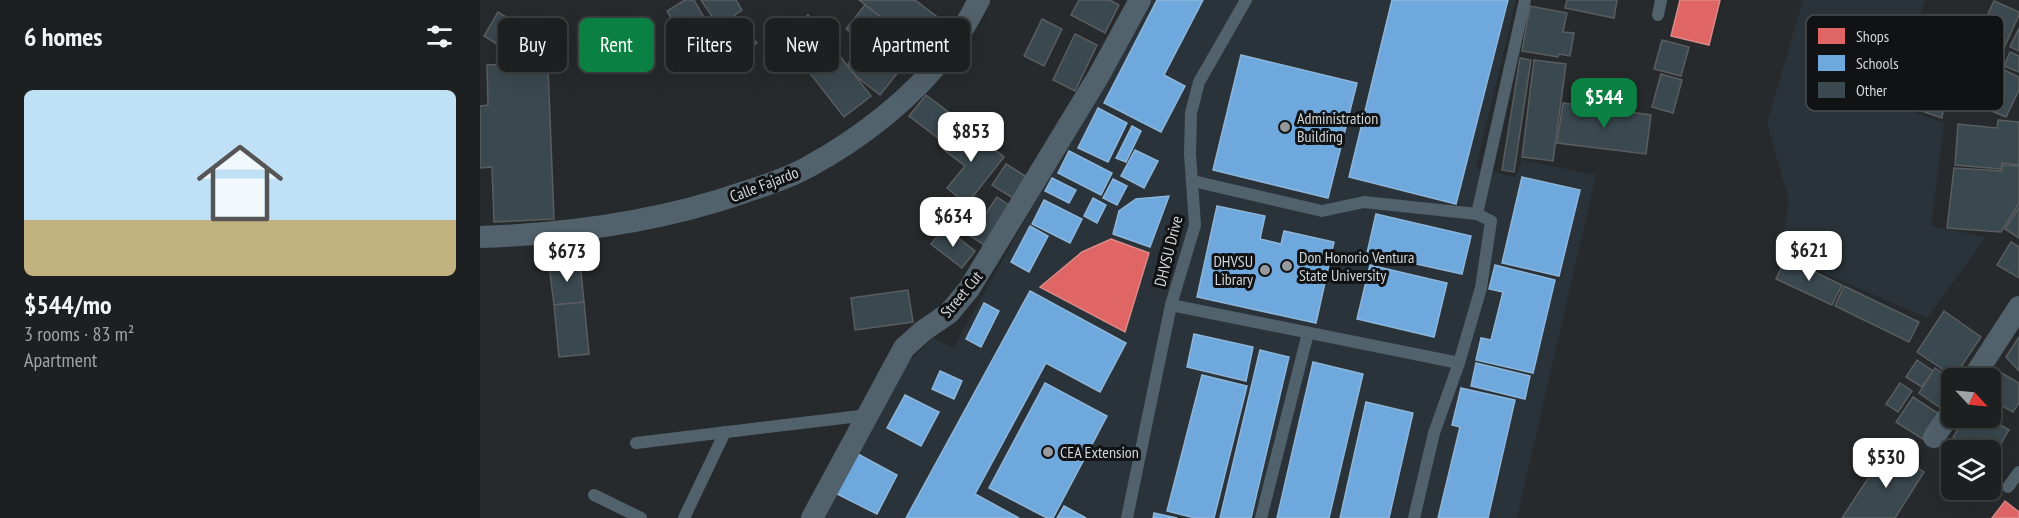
<!DOCTYPE html>
<html lang="en">
<head>
<meta charset="utf-8">
<style>
  body { margin:0; font-family:"PT Sans Narrow",sans-serif; background:#2a2d2e; color:#f1f3f6; height:100vh; display:flex; flex-direction:column; font-size:22px; white-space:nowrap }
  * { box-sizing:border-box; margin:0 }
  p { font-size:20px; color:#a0a3a5 }
  .icon { flex:none; width:33px; height:33px; fill:none; stroke:currentColor; stroke-width:2; stroke-linecap:round; stroke-linejoin:round }
  .map { position:relative; flex:1; overflow:hidden }
  .sheet { display:flex; flex-direction:column; background:#1d2021; width:480px }
  .sheet>* { flex:none }
  .hud { position:absolute; left:18px; top:18px; width:570px; height:54px; display:flex; gap:12px }
  .needle { width:39px; rotate:116deg }
  .controls { position:absolute; left:1461px; top:368px; display:grid; gap:12px }
  .controls a { display:grid; place-items:center; width:60px; height:60px; border-radius:9px; background:#1d2021; box-shadow:0 6px 24px #0002,0 0 0 2px #3b3e3f; font-size:30px }
  .price { position:absolute; translate:-50% -51px; padding:0 14px; border-radius:12px; background:#fff; color:#222; font-size:20px; line-height:39px; filter:drop-shadow(0 2px 3px #0008) }
  .price::after { content:''; position:absolute; left:50%; top:36px; width:18px; height:14px; margin-left:-9px; background:inherit; clip-path:polygon(0 0,100% 0,50% 100%) }
  .price.active { background:#0b8043; color:#fff }
  ul { padding:0; list-style:none }
  li { display:grid; align-content:center; gap:12px; height:318px; padding:0 24px }
  li+li { border-top:2px solid #3b3e3f }
  li span { display:grid; place-items:center; height:186px; border-radius:9px; color:#555 }
  li>.icon { margin-inline-start:auto }
  span .icon { width:108px; height:108px; fill:#fffc; stroke-width:1 }
  li b { font-size:26px }
  h2 { display:flex; justify-content:space-between; align-items:center; height:72px; padding:0 24px; font-size:26px }
  .pill { padding:0 21px; border-radius:9px; background:#1d2021; box-shadow:0 6px 24px #0002,0 0 0 2px #3b3e3f; font-size:21px; line-height:54px }
  .pill.active { background:#0b8043; color:#fff }
  main { display:flex; flex:1; min-height:0 }
  .map>svg:first-child { display:block }
  .built { fill:#2a3339 }
  .shops { fill:#e06666; stroke:#dc8888; stroke-width:1.5 }
  .schools { fill:#6fa8dc; stroke:#8db6db; stroke-width:1.5 }
  .building { fill:#3a484f; stroke:#5a5d5f; stroke-width:1.5 }
  .lines { fill:none; stroke-linecap:round; stroke-linejoin:round }
  .service { stroke:#52626c; stroke-width:12 }
  .minor { stroke:#52626c; stroke-width:22 }
  .poi-dot { fill:#979a9c; stroke:#101214; stroke-width:2 }
  .labels { text-anchor:middle; stroke-width:6; stroke-linejoin:round; paint-order:stroke }
  .poi-label { font-size:16px; fill:#d3d6d8; stroke:#101214; text-anchor:start }
  .street-label { font-size:16px; fill:#d3d6d8; stroke:#101214 }
  .key { fill:#101214; stroke:#4a4d4f; stroke-width:1.5 }
  .key-label { font-size:16px; fill:#d3d6d8 }
</style>
</head>
<body>
<main>
<section class="sheet">
<h2>6 homes<svg class="icon" aria-label="filters" viewBox="0 0 24 24"><path d="M4 7h16M4 17h16"/><circle cx="9" cy="7" r="2"/><circle cx="15" cy="17" r="2"/></svg></h2>
<ul>
<li><span style="background:linear-gradient(#bfe0f5 70%,#c2b280 0)"><svg class="icon" aria-label="home" viewBox="0 0 24 24"><path d="M3 11l9-7 9 7M6 9v11h12V9"/></svg></span><div><b>$544/mo</b><p>3 rooms · 83 m²</p><p>Apartment</p></div></li>
</ul>
</section>
<div class="map">
<svg width="1539" height="518" viewBox="0 0 1539 518">
  <rect width="100%" height="100%" fill="#272a2c"/>
  <!-- built -->
  <g class="built">
    <polygon points="669,0 1036,0 996,168 1035,177 1042,160 1116,175 1037,518 341,518 420,371 453,338 473,348"/>
    <polygon points="1323,0 1445,0 1408,103 1464,123 1451,226 1506,237 1447,318 1300,254 1309,201 1287,123"/>
  </g>
  <!-- shops -->
  <g class="shops">
    <polygon points="1200,0 1240,0 1229,45 1191,36"/>
    <polygon points="631,239 669,253 645,332 560,287 602,252"/>
    <polygon points="1525,501 1539,512 1539,518 1512,518"/>
  </g>
  <!-- schools -->
  <g class="schools">
    <polygon points="677,0 723,0 684,75 705,86 681,132 624,103"/>
    <polygon points="912,0 1028,0 976,204 869,177"/>
    <polygon points="761,55 877,83 848,198 733,170"/>
    <polygon points="618,108 647,123 628,162 598,148"/>
    <polygon points="652,126 661,131 646,162 636,158"/>
    <polygon points="655,150 678,161 664,188 641,176"/>
    <polygon points="589,151 632,173 621,195 578,173"/>
    <polygon points="1042,177 1100,190 1079,276 1022,263"/>
    <polygon points="572,178 596,190 589,203 565,191"/>
    <polygon points="633,179 647,186 637,205 623,198"/>
    <polygon points="689,196 670,247 633,234 639,211 656,199"/>
    <polygon points="613,198 626,205 617,223 604,216"/>
    <polygon points="564,200 602,219 590,243 552,224"/>
    <polygon points="737,206 785,216 780,239 801,244 804,231 854,242 836,323 717,297"/>
    <polygon points="896,214 991,236 982,274 887,253"/>
    <polygon points="550,226 568,236 549,272 531,262"/>
    <polygon points="890,265 967,283 954,337 877,319"/>
    <polygon points="1015,265 1075,280 1053,373 996,360 1001,338 1011,340 1023,292 1009,289"/>
    <polygon points="550,291 646,343 620,392 566,363 495,494 539,518 426,518"/>
    <polygon points="504,303 519,311 501,347 486,339"/>
    <polygon points="714,334 773,347 766,381 707,367"/>
    <polygon points="780,350 809,357 771,518 740,518"/>
    <polygon points="833,362 883,374 849,518 797,518"/>
    <polygon points="996,363 1050,376 1045,399 991,386"/>
    <polygon points="460,371 482,381 474,399 452,389"/>
    <polygon points="722,375 767,386 734,518 715,518 687,511"/>
    <polygon points="565,383 627,416 573,518 567,518 509,488"/>
    <polygon points="981,388 1035,400 1008,518 958,518 980,427 972,425"/>
    <polygon points="425,395 459,412 441,446 407,428"/>
    <polygon points="886,402 933,413 909,518 860,518"/>
    <polygon points="376,453 417,475 397,514 355,493"/>
    <polygon points="584,506 606,518 577,518"/>
    <polygon points="674,513 697,518 673,518"/>
  </g>
  <!-- building -->
  <g class="building">
    <polygon points="205,0 214,0 234,35 209,49 187,11"/>
    <polygon points="221,0 256,0 262,10 239,27"/>
    <polygon points="379,0 435,0 460,19 439,46"/>
    <polygon points="599,0 630,0 639,5 625,33 591,15"/>
    <polygon points="1087,0 1137,0 1134,18 1085,8"/>
    <polygon points="1514,1 1539,12 1539,15 1503,94 1477,82"/>
    <polygon points="385,5 439,46 419,71 366,29"/>
    <polygon points="1050,6 1087,13 1083,32 1094,33 1090,56 1079,54 1078,57 1042,51"/>
    <polygon points="18,12 52,33 58,63 68,67 74,219 14,222 12,167 0,168 0,106 8,105 7,65 28,64 23,48 4,36"/>
    <polygon points="328,15 391,96 364,117 301,36"/>
    <polygon points="257,18 277,43 258,57 239,32"/>
    <polygon points="562,19 582,29 564,66 544,56"/>
    <polygon points="1539,28 1539,51 1530,47"/>
    <polygon points="595,34 617,45 595,91 573,80"/>
    <polygon points="1182,40 1209,47 1201,76 1174,69"/>
    <polygon points="384,43 419,71 400,95 377,77 368,64"/>
    <polygon points="1530,52 1539,56 1539,72 1524,66"/>
    <polygon points="1040,58 1051,60 1034,172 1022,170"/>
    <polygon points="1054,60 1086,64 1073,161 1042,157"/>
    <polygon points="1524,70 1539,77 1539,90 1526,117 1507,109"/>
    <polygon points="1181,74 1202,80 1193,113 1172,107"/>
    <polygon points="1422,76 1468,78 1462,118 1413,101"/>
    <polygon points="446,95 479,120 463,142 429,116"/>
    <polygon points="1083,103 1171,115 1166,154 1077,143"/>
    <polygon points="1518,120 1539,122 1539,165 1522,163 1521,169 1475,165 1478,124 1517,128"/>
    <polygon points="483,125 524,157 487,204 467,188 485,166 464,150"/>
    <polygon points="526,164 550,179 536,200 512,185"/>
    <polygon points="1522,165 1539,166 1539,203 1521,232 1467,228 1474,168 1522,171"/>
    <polygon points="517,197 532,207 506,246 490,236"/>
    <polygon points="1539,207 1539,238 1525,229"/>
    <polygon points="464,227 495,251 482,268 451,244"/>
    <polygon points="1531,242 1539,247 1539,278 1517,265"/>
    <polygon points="1306,258 1362,285 1352,305 1296,279"/>
    <polygon points="100,262 104,302 74,305 69,265"/>
    <polygon points="1364,286 1439,322 1429,342 1355,306"/>
    <polygon points="428,290 433,322 375,330 371,298"/>
    <polygon points="104,302 109,354 79,357 74,305"/>
    <polygon points="1464,311 1501,337 1474,377 1437,352"/>
    <polygon points="1539,337 1539,371 1526,357"/>
    <polygon points="1437,360 1453,371 1442,387 1426,377"/>
    <polygon points="1455,368 1472,380 1472,395 1462,409 1439,393"/>
    <polygon points="1513,368 1539,383 1539,403 1533,412 1510,399 1510,378 1507,378"/>
    <polygon points="1420,383 1432,391 1418,412 1406,404"/>
    <polygon points="1433,397 1462,416 1446,441 1416,422"/>
    <polygon points="1486,417 1508,417 1529,430 1511,460 1510,450 1495,450 1473,437"/>
    <polygon points="1408,448 1444,472 1415,518 1362,518"/>
  </g>
  <g class="lines">
    <!-- service -->
    <g class="service">
      <polyline points="1178,15 1181,0"/>
      <polyline points="713,181 842,211 884,202 997,214 1011,221 1001,288 979,363 954,433 934,518"/>
      <polyline points="997,214 1045,0"/>
      <polyline points="691,305 979,363"/>
      <polyline points="156,443 388,415"/>
      <polyline points="1528,487 1539,472"/>
      <polyline points="114,495 161,518"/>
      <polyline points="204,518 245,432"/>
      <polyline points="647,518 691,305 715,225 710,154 711,113 719,82 766,0"/>
      <polyline points="781,518 828,333"/>
    </g>
    <!-- minor -->
    <g class="minor">
      <path d="M0 237C90 234 179 222 265 192 286 185 309 178 328 167 380 139 433 98 468 51 480 36 490 17 499 0"/>
      <polyline points="1493,378 1539,307"/>
      <polyline points="1454,437 1472,411"/>
      <polyline points="332,518 424,348 443,331 469,313 489,289 618,77 660,0"/>
    </g>
  </g>
  <!-- markers -->
  <g class="poi-dot">
    <circle cx="805" cy="127" r="6"/>
    <circle cx="807" cy="266" r="6"/>
    <circle cx="785" cy="270" r="6"/>
    <circle cx="568" cy="452" r="6"/>
  </g>
  <g class="labels">
    <!-- poi labels -->
    <g class="poi-label">
      <text x="817" y="124">Administration<tspan x="817" dy="18">Building</tspan></text>
      <text x="819" y="263">Don Honorio Ventura<tspan x="819" dy="18">State University</tspan></text>
      <text x="773" y="267" text-anchor="end">DHVSU<tspan x="773" dy="18">Library</tspan></text>
      <text x="580" y="458">CEA Extension</text>
    </g>
    <!-- street labels -->
    <g class="street-label">
      <text transform="translate(284 184) rotate(-21)" y="6">Calle Fajardo</text>
      <text transform="translate(688 251) rotate(-76)" y="6">DHVSU Drive</text>
      <text transform="translate(481 294) rotate(-50)" y="6">Street Cut</text>
    </g>
  </g>
  <!-- legend -->
  <rect x="1326" y="15" width="198" height="96" rx="9" class="key"/>
  <rect x="1338" y="28" width="27" height="16" fill="#e06666"/>
  <rect x="1338" y="55" width="27" height="16" fill="#6fa8dc"/>
  <rect x="1338" y="82" width="27" height="16" fill="#3a484f"/>
  <g class="key-label">
    <text x="1376" y="42">Shops</text>
    <text x="1376" y="69">Schools</text>
    <text x="1376" y="96">Other</text>
  </g>
</svg>
<div class="controls">
<a><svg class="needle" viewBox="-14 -14 28 28"><path d="M0-13l5 13h-10z" fill="#e53935"/><path d="M0 13l5-13h-10z" fill="#a0a3a5"/></svg></a>
<a><svg class="icon" aria-label="layers" viewBox="0 0 24 24"><path d="M12 4l9 5-9 5-9-5zM3 14l9 5 9-5"/></svg></a>
</div>
<b class="price active" style="left:1124px;top:129px">$544</b>
<b class="price" style="left:491px;top:163px">$853</b>
<b class="price" style="left:473px;top:248px">$634</b>
<b class="price" style="left:1329px;top:282px">$621</b>
<b class="price" style="left:87px;top:283px">$673</b>
<b class="price" style="left:1406px;top:489px">$530</b>
<div class="hud">
<a class="pill">Buy</a>
<a class="pill active">Rent</a>
<a class="pill">Filters</a>
<a class="pill">New</a>
<a class="pill">Apartment</a>
</div>
</div>
</main>
</body>
</html>
